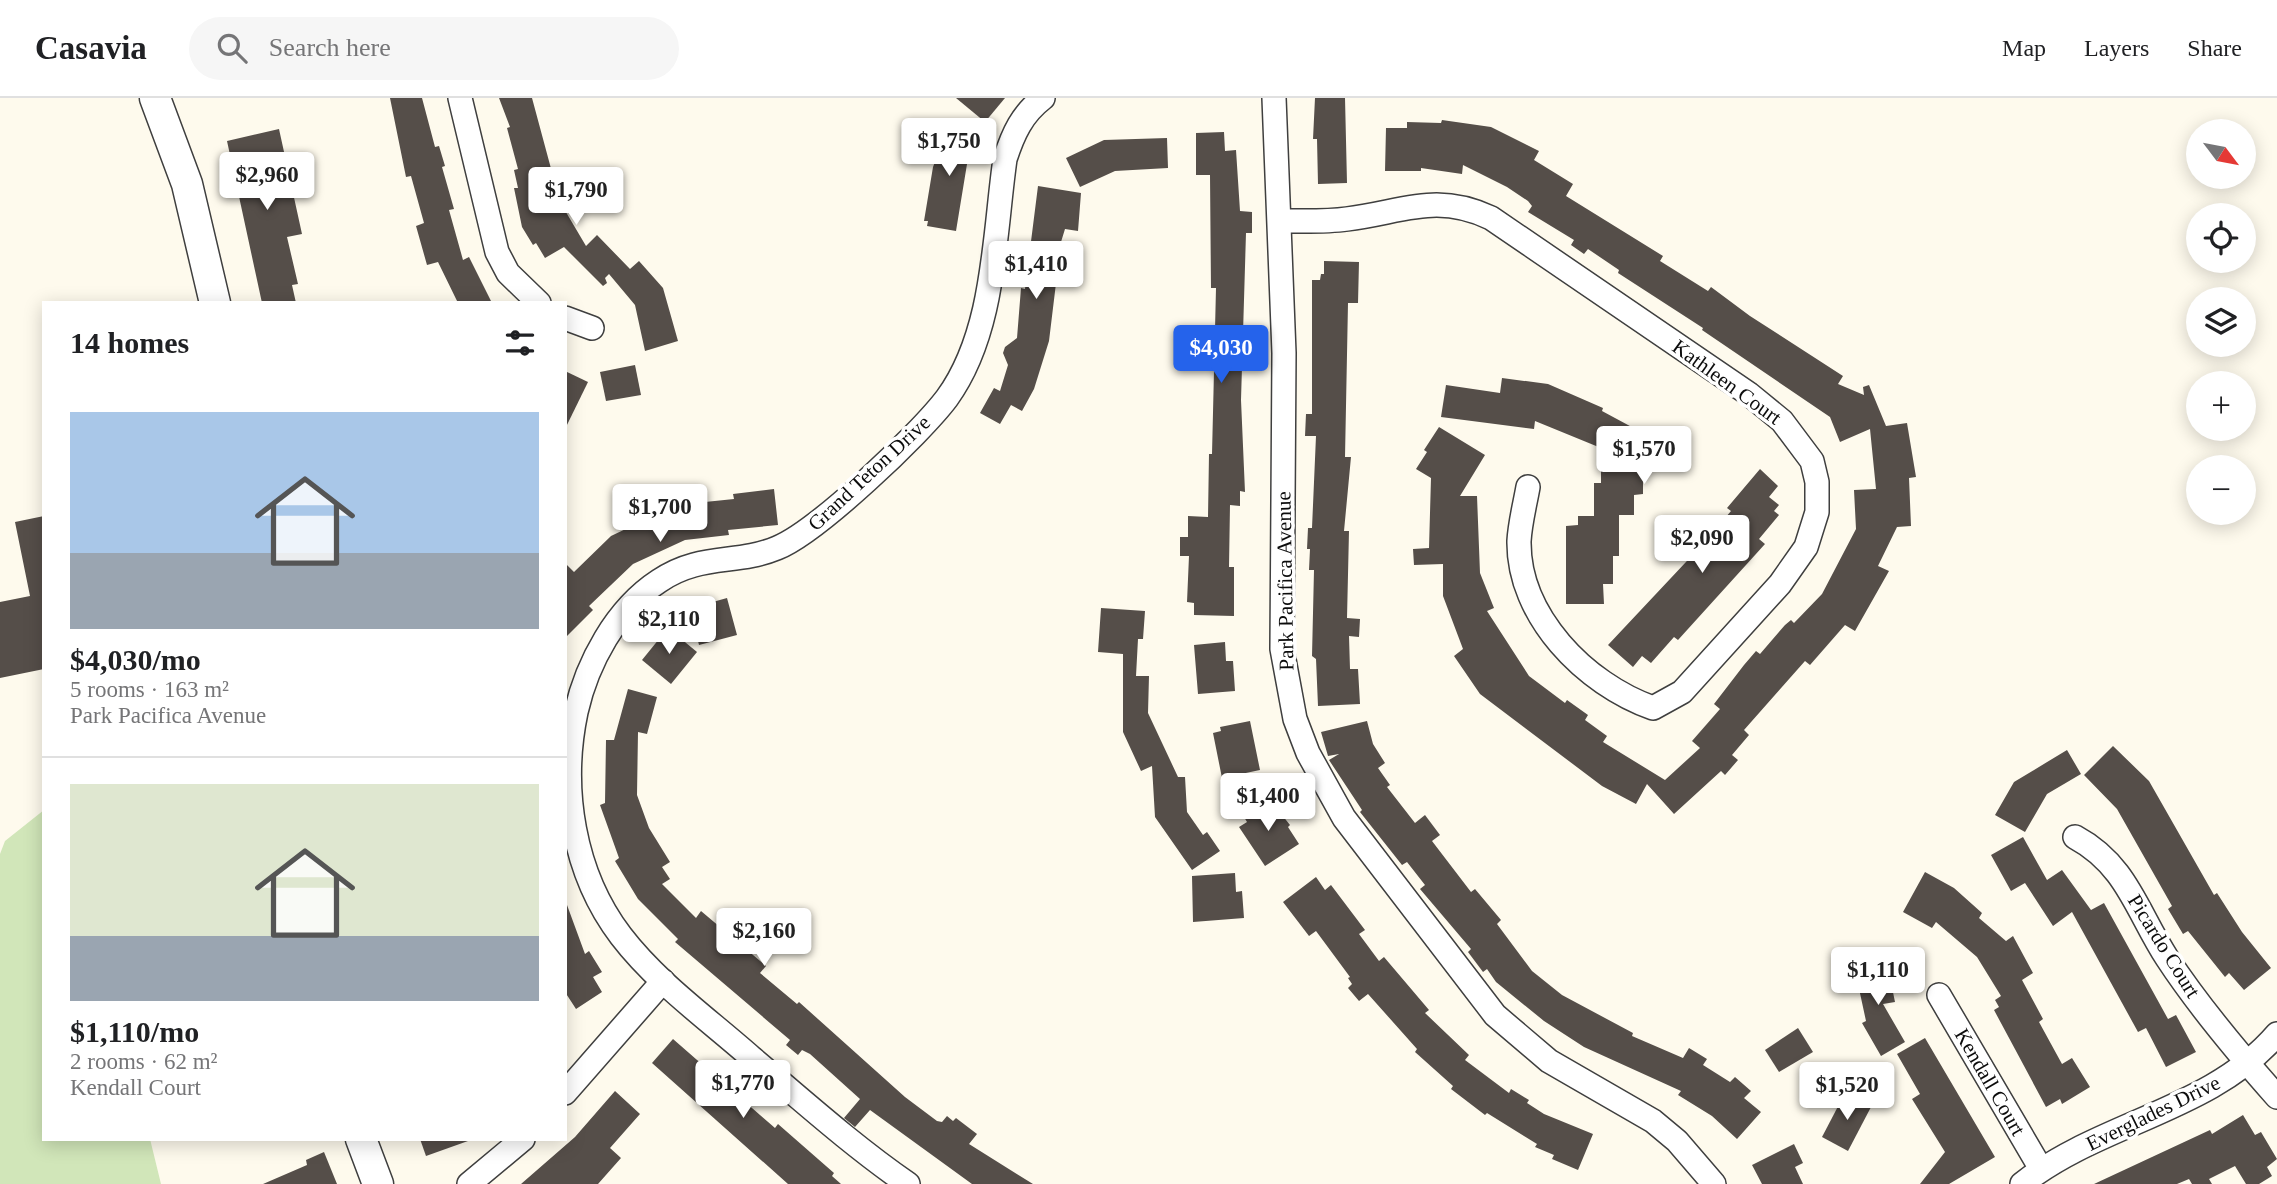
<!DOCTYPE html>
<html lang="en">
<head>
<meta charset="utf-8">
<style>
  body { margin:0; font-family:"Times New Roman",serif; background:#f6f6f6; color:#202124; height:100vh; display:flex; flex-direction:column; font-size:26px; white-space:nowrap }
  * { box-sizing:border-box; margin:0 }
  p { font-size:23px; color:#757577 }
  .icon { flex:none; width:38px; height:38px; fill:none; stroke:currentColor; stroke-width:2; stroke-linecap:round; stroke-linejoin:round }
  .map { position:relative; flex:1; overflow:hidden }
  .panel { position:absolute; left:42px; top:203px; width:525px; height:840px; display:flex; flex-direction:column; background:#fff; border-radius:0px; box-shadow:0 4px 18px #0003 }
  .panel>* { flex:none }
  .needle { width:46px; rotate:122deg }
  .fabs { position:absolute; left:2186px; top:21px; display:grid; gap:14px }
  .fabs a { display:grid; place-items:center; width:70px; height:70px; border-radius:50%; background:#fff; box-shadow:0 4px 18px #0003; font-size:35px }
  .price { position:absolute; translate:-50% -60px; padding:0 16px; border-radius:7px; background:#fff; color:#222; font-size:23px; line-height:46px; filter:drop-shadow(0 2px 4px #0008) }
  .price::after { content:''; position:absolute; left:50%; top:42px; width:21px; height:16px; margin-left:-10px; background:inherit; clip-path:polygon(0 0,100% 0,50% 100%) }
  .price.selected { background:#2563eb; color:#fff }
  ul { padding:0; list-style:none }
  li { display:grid; align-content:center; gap:14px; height:371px; padding:0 28px }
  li+li { border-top:2px solid #e0e0e0 }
  li span { display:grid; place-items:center; height:217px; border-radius:0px; color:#555 }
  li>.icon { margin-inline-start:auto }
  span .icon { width:126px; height:126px; fill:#fffc; stroke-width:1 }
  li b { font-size:30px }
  h2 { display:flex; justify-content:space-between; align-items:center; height:84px; padding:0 28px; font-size:30px }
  header { display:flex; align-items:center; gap:42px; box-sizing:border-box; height:98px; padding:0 35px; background:#fff; border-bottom:2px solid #e0e0e0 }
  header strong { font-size:33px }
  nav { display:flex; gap:38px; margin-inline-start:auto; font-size:24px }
  .search { width:490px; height:63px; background:#f6f6f6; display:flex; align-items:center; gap:18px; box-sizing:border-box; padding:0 24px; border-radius:38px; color:#757577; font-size:26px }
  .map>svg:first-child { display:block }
  .green { fill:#d1e6b9 }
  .building { fill:#554e49 }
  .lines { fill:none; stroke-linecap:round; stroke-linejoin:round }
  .minor-casing { stroke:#3f3f3f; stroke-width:26 }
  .tertiary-casing { stroke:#3f3f3f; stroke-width:33 }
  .minor { stroke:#fff; stroke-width:23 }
  .tertiary { stroke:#fff; stroke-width:30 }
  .labels { text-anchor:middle; stroke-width:7; stroke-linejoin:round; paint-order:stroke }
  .street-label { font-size:21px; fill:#0c0c0c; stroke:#fff }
</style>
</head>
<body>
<header>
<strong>Casavia</strong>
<div class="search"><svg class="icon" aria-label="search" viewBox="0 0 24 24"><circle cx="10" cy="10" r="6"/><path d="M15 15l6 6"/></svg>Search here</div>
<nav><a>Map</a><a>Layers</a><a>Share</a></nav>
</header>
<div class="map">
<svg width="2277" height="1086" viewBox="0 0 2277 1086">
  <rect width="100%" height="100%" fill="#fefaed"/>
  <!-- green -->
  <polygon class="green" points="44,712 44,1041 150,1041 161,1086 0,1086 0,756 5,743"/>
  <!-- building -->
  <g class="building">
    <polygon points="390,0 422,0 435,49 439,48 445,68 442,69 454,111 449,112 463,162 469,159 492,205 458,205 438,164 427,167 416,128 424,125 411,78 406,79"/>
    <polygon points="499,0 532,0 560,104 586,148 597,137 630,171 639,163 663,190 678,243 645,253 635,207 609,176 605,180 607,185 603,188 564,149 545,160 536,145 533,147 522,129 514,90 518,90 514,72 518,71 507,30 510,29"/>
    <polygon points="956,0 1005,0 985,24"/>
    <polygon points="1315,0 1345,0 1347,85 1318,86 1317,41 1313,41"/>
    <polygon points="1442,22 1491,29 1539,53 1534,62 1573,86 1566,98 1663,158 1660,163 1708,193 1711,189 1750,218 1843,278 1838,286 1864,297 1863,289 1869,287 1886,328 1907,325 1916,379 1909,380 1911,428 1897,429 1878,468 1889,473 1855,533 1845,527 1810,567 1805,563 1744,632 1749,637 1732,657 1738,662 1725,677 1721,673 1674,716 1647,686 1636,706 1602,688 1480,596 1454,558 1463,551 1443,498 1443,466 1414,467 1413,451 1429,450 1431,380 1416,371 1427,354 1424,352 1439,329 1485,357 1460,398 1477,398 1480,475 1494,510 1487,513 1529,578 1565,605 1567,602 1588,617 1585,622 1607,638 1603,644 1665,682 1700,650 1692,643 1720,611 1714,606 1744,567 1756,553 1760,556 1785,527 1791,522 1794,525 1822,496 1856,431 1854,392 1876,391 1870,331 1840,344 1830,319 1702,232 1703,230 1618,175 1619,172 1588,151 1584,156 1571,147 1574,142 1528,114 1532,108 1528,103 1507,89 1463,67 1462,76 1421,70 1421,73 1385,73 1386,30 1407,30 1407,24 1441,25"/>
    <polygon points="943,28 980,41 973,62 968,60 956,133 927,128 928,123 924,123 933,69 940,51 935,49"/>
    <polygon points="279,31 302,136 287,139 298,186 292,187 296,205 262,205 227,43"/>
    <polygon points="1224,34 1225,53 1236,52 1240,113 1252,114 1252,135 1246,135 1241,302 1245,394 1240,393 1240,408 1230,407 1229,469 1234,469 1234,518 1194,517 1194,505 1187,504 1189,458 1180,458 1180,439 1188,439 1188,418 1208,419 1209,356 1212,356 1216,190 1211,190 1210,77 1196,77 1196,35"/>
    <polygon points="1167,40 1168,70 1115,73 1080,89 1066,60 1104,42"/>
    <polygon points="1038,88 1081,95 1078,133 1065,131 1061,144 1049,243 1034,291 1022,313 1011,307 1000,326 980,315 994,290 1000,293 1008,267 1003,255 1005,249 1017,240 1021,190 1025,191"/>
    <polygon points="1324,163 1359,164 1358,205 1348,205 1345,359 1351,359 1344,433 1349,433 1347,520 1360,521 1359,539 1349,538 1350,571 1358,571 1360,606 1318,608 1316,561 1312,558 1314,472 1309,472 1310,451 1307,451 1308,430 1312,430 1316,338 1305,338 1306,316 1312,316 1312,182 1320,182 1321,176 1324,176"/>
    <polygon points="635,267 641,297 606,303 600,274"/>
    <polygon points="565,273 588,284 565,331"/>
    <polygon points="1502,280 1548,286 1603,310 1602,313 1654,341 1643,361 1643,396 1634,397 1634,417 1619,417 1619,458 1613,458 1613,486 1603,486 1604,506 1566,506 1566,428 1578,427 1578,418 1594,418 1594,385 1601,385 1601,350 1535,323 1534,331 1441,319 1446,287 1500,295"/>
    <polygon points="1760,371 1778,388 1769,399 1779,407 1774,413 1779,417 1759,441 1765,446 1678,542 1674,539 1651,565 1642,558 1633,569 1608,547 1701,448 1731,413 1727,410"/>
    <polygon points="774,391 778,427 728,432 729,437 685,442 633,466 589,508 593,512 565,540 565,465 574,474 611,438 676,407 734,401 733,396"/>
    <polygon points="44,418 44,571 0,580 0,504 30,498 15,424"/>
    <polygon points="727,500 737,537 699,547 691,514 703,511 702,507"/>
    <polygon points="1101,510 1145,513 1143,541 1138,541 1136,578 1149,578 1148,615 1178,679 1185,679 1187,714 1203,737 1207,734 1220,753 1192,772 1155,719 1152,668 1141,673 1123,634 1123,556 1098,554"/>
    <polygon points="668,530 697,554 671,586 642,562"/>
    <polygon points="1225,544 1226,563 1233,563 1235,593 1198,596 1194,547"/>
    <polygon points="628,591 657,599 647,636 638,634 637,697 649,730 670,764 662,769 670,781 662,786 696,820 701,813 766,868 760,875 797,906 799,904 905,999 937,1023 942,1024 947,1018 953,1023 956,1020 977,1036 969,1046 1033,1086 972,1086 870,1012 855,1029 844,1020 860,1001 810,956 802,952 798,957 786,947 790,942 675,844 678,841 638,801 615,763 619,760 600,707 605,705 606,642 614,642"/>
    <polygon points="1250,623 1260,672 1222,680 1213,635 1221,633 1220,629"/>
    <polygon points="1367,623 1373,646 1385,665 1378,670 1390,687 1387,689 1415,725 1425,717 1440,737 1432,743 1471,794 1475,791 1501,822 1497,826 1532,873 1562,897 1633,935 1632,938 1683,960 1689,950 1707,961 1703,967 1730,984 1735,979 1751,993 1744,1000 1761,1014 1737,1041 1712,1018 1678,997 1681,993 1584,949 1544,923 1496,884 1487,871 1483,874 1468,854 1471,851 1420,791 1425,787 1407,764 1402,767 1360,714 1362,712 1329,662 1339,656 1328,658 1321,634"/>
    <polygon points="2113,648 2149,683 2214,797 2217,795 2242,834 2271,870 2244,892 2229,875 2225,879 2188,833 2183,836 2168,811 2172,808 2117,711 2084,677"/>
    <polygon points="2067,652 2081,676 2047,696 2025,734 1995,717 2014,684"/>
    <polygon points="1270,702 1290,727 1288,729 1299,746 1265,768 1239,729 1247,724 1244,719"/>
    <polygon points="2023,739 2047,782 2062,772 2091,812 2104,805 2168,921 2176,917 2196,954 2166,969 2146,930 2138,934 2072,814 2053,828 2025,785 2011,793 1991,757"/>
    <polygon points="1925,774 1954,790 1982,815 1979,820 2006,843 2013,838 2033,875 2022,882 2043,921 2039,924 2062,966 2072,960 2090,989 2062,1006 2060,1001 2046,1009 1994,912 1999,909 1995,902 2001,898 1977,859 1936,824 1932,830 1903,814"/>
    <polygon points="1235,775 1236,794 1242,793 1244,820 1193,824 1192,778"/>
    <polygon points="1316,779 1325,792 1331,787 1365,832 1359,836 1379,863 1384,859 1429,912 1425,915 1469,957 1465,962 1509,995 1511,991 1529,1002 1527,1005 1544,1016 1593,1036 1578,1072 1552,1061 1554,1057 1535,1049 1537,1046 1487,1015 1485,1017 1451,991 1453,988 1415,954 1417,951 1368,896 1359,903 1348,890 1352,886 1348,880 1350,879 1316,833 1309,838 1283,804"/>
    <polygon points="567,807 585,856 589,853 602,874 593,879 602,894 576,911 565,894"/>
    <polygon points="1887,865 1895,904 1883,906 1905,944 1881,958 1862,925 1866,923 1855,872"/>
    <polygon points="1798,930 1813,954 1779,974 1765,952"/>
    <polygon points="1925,940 1995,1059 1949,1086 1920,1086 1945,1054 1912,1001 1920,996 1897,956"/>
    <polygon points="673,941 775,1030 778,1026 834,1075 832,1078 841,1086 788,1086 652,965"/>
    <polygon points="615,993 640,1016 610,1050 621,1060 598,1086 521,1086 575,1039"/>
    <polygon points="1845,995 1871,1009 1848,1053 1822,1039"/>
    <polygon points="2243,1017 2255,1037 2261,1034 2277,1061 2267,1069 2272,1078 2259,1086 2246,1086 2235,1068 2209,1081 2212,1086 2192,1086 2189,1081 2177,1086 2094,1086 2210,1032 2212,1036"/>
    <polygon points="420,1041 468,1041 468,1043 426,1058"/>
    <polygon points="1794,1046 1803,1065 1795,1069 1803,1086 1762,1086 1752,1067"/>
    <polygon points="324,1054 337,1086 263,1086 307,1067 306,1062"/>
  </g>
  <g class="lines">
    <defs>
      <g id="minor">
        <polyline points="460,0 497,154 508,175 539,205"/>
        <polyline points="1274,0 1284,255 1282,551 1295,621 1308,655 1344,720 1495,917 1549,963 1653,1023 1677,1043 1714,1086"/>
        <path d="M1281 123C1303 123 1326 124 1347 121 1403 114 1436 94 1491 120L1749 296 1782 323 1812 363 1817 384V414L1806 449 1780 486 1682 594 1653 610C1585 586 1518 518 1519 443 1520 425 1525 406 1528 389"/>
        <polyline points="565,220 592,230"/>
        <path d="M2075 739C2127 767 2137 814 2167 860 2199 909 2238 955 2277 999"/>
        <polyline points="1939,897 2041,1071"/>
        <polyline points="565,995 663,883"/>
        <polyline points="469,1086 523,1041"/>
        <path d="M908 1086C853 1048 803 1003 752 960 708 921 657 885 621 838 573 775 560 690 576 614 587 565 616 511 659 483 700 455 736 467 777 450 817 434 920 336 947 300 995 234 994 138 1005 61 1013 36 1022 16 1043 0"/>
        <path d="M2022 1086C2100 1024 2211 1013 2277 936"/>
      </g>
      <g id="tertiary">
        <polyline points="155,0 187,86 215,205"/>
        <polyline points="361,1041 378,1086"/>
      </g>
    </defs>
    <!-- minor casing -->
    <use href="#minor" class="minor-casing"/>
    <!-- tertiary casing -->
    <use href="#tertiary" class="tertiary-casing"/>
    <!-- minor -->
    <use href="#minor" class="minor"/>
    <!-- tertiary -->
    <use href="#tertiary" class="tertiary"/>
  </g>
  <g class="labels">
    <!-- street labels -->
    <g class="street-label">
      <text transform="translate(1727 284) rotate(36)" y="7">Kathleen Court</text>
      <text transform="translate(869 375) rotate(-43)" y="7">Grand Teton Drive</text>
      <text transform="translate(1285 483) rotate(-91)" y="7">Park Pacifica Avenue</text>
      <text transform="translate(2164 848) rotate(58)" y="7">Picardo Court</text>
      <text transform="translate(1990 984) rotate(60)" y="7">Kendall Court</text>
      <text transform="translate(2153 1015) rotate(-26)" y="7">Everglades Drive</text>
    </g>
  </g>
</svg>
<div class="fabs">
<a><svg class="needle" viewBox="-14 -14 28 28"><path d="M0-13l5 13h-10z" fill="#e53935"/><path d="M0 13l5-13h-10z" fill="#757577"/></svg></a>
<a><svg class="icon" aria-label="locate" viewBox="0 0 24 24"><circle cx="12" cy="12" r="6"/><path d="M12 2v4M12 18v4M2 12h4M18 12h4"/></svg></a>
<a><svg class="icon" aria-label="layers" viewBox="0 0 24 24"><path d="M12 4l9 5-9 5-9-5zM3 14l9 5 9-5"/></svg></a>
<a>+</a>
<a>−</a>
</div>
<b class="price" style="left:949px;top:80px">$1,750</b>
<b class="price" style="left:267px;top:114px">$2,960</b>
<b class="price" style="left:576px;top:129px">$1,790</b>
<b class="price" style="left:1036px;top:203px">$1,410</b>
<b class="price selected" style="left:1221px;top:287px">$4,030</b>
<b class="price" style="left:1644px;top:388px">$1,570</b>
<b class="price" style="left:660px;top:446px">$1,700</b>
<b class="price" style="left:1702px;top:477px">$2,090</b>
<b class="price" style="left:669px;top:558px">$2,110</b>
<b class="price" style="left:1268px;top:735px">$1,400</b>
<b class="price" style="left:764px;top:870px">$2,160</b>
<b class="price" style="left:1878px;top:909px">$1,110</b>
<b class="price" style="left:743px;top:1022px">$1,770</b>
<b class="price" style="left:1847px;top:1024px">$1,520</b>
<section class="panel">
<h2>14 homes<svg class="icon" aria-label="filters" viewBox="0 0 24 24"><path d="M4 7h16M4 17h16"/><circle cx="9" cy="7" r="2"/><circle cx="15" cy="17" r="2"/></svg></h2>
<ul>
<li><span style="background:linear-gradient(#a9c7e8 65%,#9aa5b1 0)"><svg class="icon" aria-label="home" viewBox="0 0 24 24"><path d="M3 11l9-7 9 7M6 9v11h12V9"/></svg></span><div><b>$4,030/mo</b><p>5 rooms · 163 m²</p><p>Park Pacifica Avenue</p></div></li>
<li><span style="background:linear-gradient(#dfe7d0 70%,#9aa5b1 0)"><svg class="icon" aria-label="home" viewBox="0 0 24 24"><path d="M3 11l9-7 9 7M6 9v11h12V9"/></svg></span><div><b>$1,110/mo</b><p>2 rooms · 62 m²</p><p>Kendall Court</p></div></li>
</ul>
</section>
</div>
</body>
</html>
